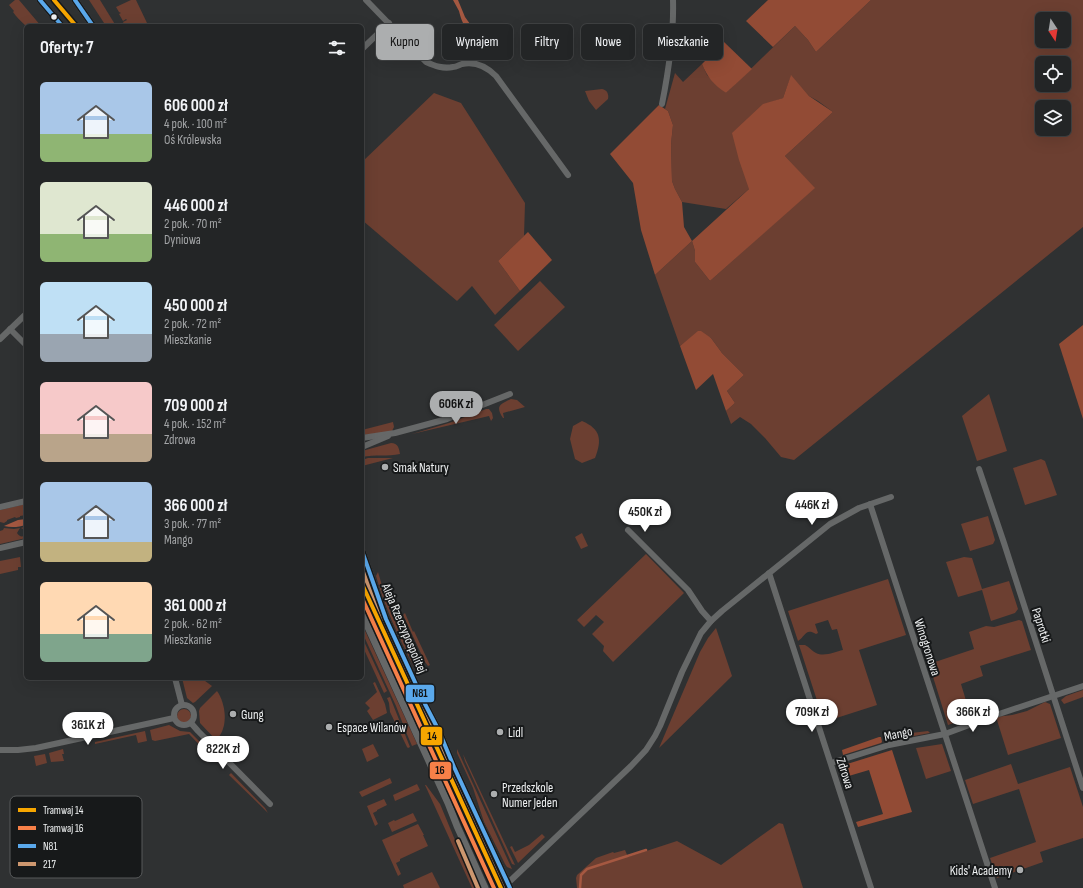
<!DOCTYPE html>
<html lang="pl">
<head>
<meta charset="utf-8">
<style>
  body { margin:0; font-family:"Sofia Sans Condensed",sans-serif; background:#2f3132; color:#f1f3f6; height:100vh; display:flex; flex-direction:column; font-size:15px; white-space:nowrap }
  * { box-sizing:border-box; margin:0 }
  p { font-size:13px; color:#a3a5a7 }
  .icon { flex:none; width:22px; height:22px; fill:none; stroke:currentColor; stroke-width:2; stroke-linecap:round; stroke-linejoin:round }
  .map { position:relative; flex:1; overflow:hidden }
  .side { position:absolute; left:24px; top:24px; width:340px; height:656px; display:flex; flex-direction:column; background:#232526; border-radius:6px; box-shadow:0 4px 16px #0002,0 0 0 1px #404243 }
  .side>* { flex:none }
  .hud { position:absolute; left:376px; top:24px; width:380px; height:36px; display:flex; gap:8px }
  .needle { width:26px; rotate:168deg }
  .tools { position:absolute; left:1035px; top:12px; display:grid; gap:8px }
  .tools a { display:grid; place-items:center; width:36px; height:36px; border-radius:6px; background:#232526; box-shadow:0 4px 16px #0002,0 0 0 1px #404243; font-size:20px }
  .price { position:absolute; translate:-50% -34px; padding:0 9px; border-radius:14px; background:#fff; color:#222; font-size:13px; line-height:26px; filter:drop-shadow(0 1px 2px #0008) }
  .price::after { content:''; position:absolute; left:50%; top:24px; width:12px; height:9px; margin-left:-6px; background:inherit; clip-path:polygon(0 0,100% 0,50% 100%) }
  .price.on { background:#acaeaf; color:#111 }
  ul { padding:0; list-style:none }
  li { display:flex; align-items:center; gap:12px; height:100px; padding:0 16px }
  li span { display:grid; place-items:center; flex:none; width:112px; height:80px; border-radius:6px; color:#555 }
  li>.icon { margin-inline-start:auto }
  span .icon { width:48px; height:48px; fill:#fffc; stroke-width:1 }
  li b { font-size:17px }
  h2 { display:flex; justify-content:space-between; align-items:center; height:48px; padding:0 16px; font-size:17px }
  .pill { padding:0 14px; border-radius:6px; background:#232526; box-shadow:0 4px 16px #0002,0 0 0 1px #404243; font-size:14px; line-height:36px }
  .pill.on { background:#acaeaf; color:#111 }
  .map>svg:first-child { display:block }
  .green { fill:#6c3f31; fill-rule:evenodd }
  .forest { fill:#924b35 }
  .water { fill:#a55841 }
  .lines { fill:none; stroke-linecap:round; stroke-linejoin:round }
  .stream { stroke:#a55841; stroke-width:2.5 }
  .minor { stroke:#666868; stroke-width:6 }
  .tertiary { stroke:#666868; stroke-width:7 }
  .bus-1-casing { stroke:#17191a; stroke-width:7 }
  .bus-2-casing { stroke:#17191a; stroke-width:7 }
  .bus-1 { stroke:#5aa8eb; stroke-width:4 }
  .bus-2 { stroke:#cd976f; stroke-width:4 }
  .tram-1-casing { stroke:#17191a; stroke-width:7 }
  .tram-2-casing { stroke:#17191a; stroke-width:7 }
  .tram-1 { stroke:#f7a600; stroke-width:4 }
  .tram-2 { stroke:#f78048; stroke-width:4 }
  .bus-dot { fill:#eff1f2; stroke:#17191a; stroke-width:1.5 }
  .poi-dot { fill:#acaeaf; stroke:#17191a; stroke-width:1.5 }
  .labels { text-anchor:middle; stroke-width:4; stroke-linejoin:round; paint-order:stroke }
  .poi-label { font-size:13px; fill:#eff1f2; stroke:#17191a; text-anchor:start }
  .street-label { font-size:13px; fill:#eff1f2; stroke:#17191a }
  .key { fill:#17191a; stroke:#585a5b; stroke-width:1 }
  .key-label { font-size:11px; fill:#eff1f2 }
  .line-badge { stroke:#17191a; stroke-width:1.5 }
  .pale-badge-label { font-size:11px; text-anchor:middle; font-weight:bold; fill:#111 }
</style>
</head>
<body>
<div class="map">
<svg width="1083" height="888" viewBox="0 0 1083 888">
  <rect width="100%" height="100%" fill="#2f3132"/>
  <!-- green -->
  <g class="green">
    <path d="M15 0H19L41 26H26C21 21 16 17 13 12L14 11 9 5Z"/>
    <polygon points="89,0 100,0 116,26 106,26"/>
    <polygon points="131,0 136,0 147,23 140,26 125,26 123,22 127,20 126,19 123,21 119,14 121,13 119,12 116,7"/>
    <path d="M871 0H1083V227L794 460 781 457 765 438 751 424 740 417 731 424 726 411 735 403 727 391 744 375 722 353 711 338 698 332 680 346 655 275 692 241 695 251V262L710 281 814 188 785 156 833 112 818 101 809 96 791 76 783 98 763 105 749 189 726 209 682 202 675 189 672 181 671 144 673 125 668 111 665 109 675 73 683 82 702 64 707 75 726 93 795 26 808 40 816 52ZM1042 19H1064V41H1042ZM1042 63H1064V85H1042ZM1042 107H1064V129H1042Z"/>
    <path d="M602 89C607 90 609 94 608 99L596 110 589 101 585 91Z"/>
    <polygon points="434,93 461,103 525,203 524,236 498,261 520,291 495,315 472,286 457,301 362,220 362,162"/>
    <polygon points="540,281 565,307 518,351 494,325"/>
    <polygon points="989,394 1007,451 977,461 962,416"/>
    <path d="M511 399 517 400 525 407 503 413 504 418H503C495 406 500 404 511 399Z"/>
    <polygon points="486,409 489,409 492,413 493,418 491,421 489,416 412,434 449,423"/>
    <path d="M582 421C601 429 602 440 595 458L582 463 575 459 570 439 573 426Z"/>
    <polygon points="393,422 394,427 392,431 378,434 362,435 362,430"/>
    <path d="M391 443C398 443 399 448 400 454 388 457 375 454 362 457V451Z"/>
    <polygon points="368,458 393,458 362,466 362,460"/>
    <polygon points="1041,459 1045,461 1057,495 1025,505 1013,468"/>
    <polygon points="26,504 26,515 20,516 20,517 16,518 15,517 7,520 7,521 4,523 0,522 0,510"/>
    <polygon points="988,516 995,540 993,544 970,551 961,524"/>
    <path d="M26 526V538L0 544V531L3 530 4 528 14 529 20 528 17 533C19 536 21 537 24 536L26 533 25 530 21 528Z"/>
    <polygon points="582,533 588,546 581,549 575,537"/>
    <polygon points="646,554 684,593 613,662 603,651 604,646 592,634 604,622 596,615 584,627 577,620"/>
    <polygon points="20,557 21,567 18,567 18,570 0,574 0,561"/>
    <polygon points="964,557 972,558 982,589 1009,581 1018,609 1015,613 991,621 982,590 958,597 946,562"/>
    <path d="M378 572 383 589 420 669H415L414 667C399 638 385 608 376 576Z"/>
    <path d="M888 579 906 635 859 650 877 705 824 722 799 645H805C809 647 812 651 816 653 824 657 835 652 843 650L837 629 832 630 828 620 815 624 818 633 816 634C805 628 806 636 798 641L788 611Z"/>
    <polygon points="385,585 421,664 420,664 384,586"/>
    <polygon points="362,596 427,739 425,740 362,602"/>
    <polygon points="405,613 413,632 414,631 429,663 430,665 428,666 425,662 403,615"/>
    <polygon points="1019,620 1022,621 1031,650 980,666 983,676 961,684 971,717 948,725 929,664 974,649 969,632 986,626 994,627"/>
    <polygon points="362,624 417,744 412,746 406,732 396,706 362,632"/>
    <polygon points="716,628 732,676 659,748 700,652 708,638"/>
    <polygon points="362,637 387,691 384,693 362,645"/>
    <polygon points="182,678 201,678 212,686 195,702 193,703 187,698"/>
    <polygon points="375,682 385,704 387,713 373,720 367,711 370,708 365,703 377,692 373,683"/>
    <polygon points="1083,690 1083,697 1064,704 1061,700 1066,696"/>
    <path d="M217 691C226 704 229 728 216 740L200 723 199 711 200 708Z"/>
    <polygon points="390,697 410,747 408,748 407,747 390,712 389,703 387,698"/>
    <polygon points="1045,702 1050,704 1061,738 1008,755 996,717 1012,715 1027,711"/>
    <circle cx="184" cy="716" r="7"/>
    <polygon points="169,725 180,731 190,732 217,759 215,761 189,734 155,741 152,740 150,730"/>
    <polygon points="145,731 147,741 138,743 136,735 95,744 95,742"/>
    <polygon points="928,731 930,733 887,741 885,740 885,737 886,736"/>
    <polygon points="437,739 448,766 505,888 503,888 436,740"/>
    <polygon points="429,743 460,811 459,812 450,795 427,744"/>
    <polygon points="373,744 379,756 367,762 362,749"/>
    <polygon points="942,744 951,771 926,779 916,748"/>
    <polygon points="63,749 64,754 62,754 64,761 51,762 49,753"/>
    <polygon points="457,749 512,869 507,867 505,864 484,822 473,788 457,753"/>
    <polygon points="45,754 47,763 36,766 34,756"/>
    <polygon points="463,754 515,865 512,864 465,761"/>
    <polygon points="1011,764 1018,784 1070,767 1083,807 1083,838 1040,852 1043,862 997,878 990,858 1036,842 1019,789 973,804 965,780"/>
    <polygon points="231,773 265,808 268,813 229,775"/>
    <polygon points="390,778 392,783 362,797 359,792"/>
    <polygon points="417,784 420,790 395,801 393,795"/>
    <polygon points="425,785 426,785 440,804 475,888 472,888"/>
    <polygon points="384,799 387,805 377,810 377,811 373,813 378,824 375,826 367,806"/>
    <polygon points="413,813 417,821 392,832 388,823 394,820 395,821"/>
    <polygon points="779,823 783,824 803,888 577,888 576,878 577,875 596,858 613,852 614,853 625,850 628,857 677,841 721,865"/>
    <polygon points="418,824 424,835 423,835 428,846 400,859 400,861 396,863 401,874 398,876 382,840"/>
    <polygon points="542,834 545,837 518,863 510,847 512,846 515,852 529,845"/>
    <polygon points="432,872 440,888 404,888 403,885"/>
  </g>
  <!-- forest -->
  <g class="forest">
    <polygon points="768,0 871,0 816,52 808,40 795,26 773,47 746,21"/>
    <path d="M724 42 752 69 726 93C713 84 708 78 702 64Z"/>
    <polygon points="791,75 809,96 833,112 785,156 815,188 710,281 695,262 695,251 692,241 655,275 641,230 633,183 610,154 659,105 668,111 673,125 671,144 672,181 675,189 682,202 684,227 692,241 749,189 739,160 732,133 763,104 783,98"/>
    <polygon points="528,232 552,260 520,291 498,261"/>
    <polygon points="1083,325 1083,419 1059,344"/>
    <polygon points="698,331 701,331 711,338 722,353 744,375 727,391 735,403 726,411 713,374 696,390 680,346"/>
    <polygon points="879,737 881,737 882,742 881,743 843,755 842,750"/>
    <polygon points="892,750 912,812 858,827 856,822 883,814 869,770 842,778 840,772 844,765"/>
  </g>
  <!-- water -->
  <g class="water">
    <path d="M453 0H458L465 17 478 35 495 43 501 44 506 42 508 44C502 65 469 31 463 23 461 19 460 15 459 11 457 7 455 4 453 0Z"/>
    <path d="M26 519V525C19 527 12 528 4 526L18 520Z"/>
  </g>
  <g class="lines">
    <!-- stream -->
    <polyline class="stream" points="580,888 581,875 587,869 646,850"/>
    <!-- minor -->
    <g class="minor">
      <path d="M366 0 426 62C435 66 443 69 453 67 456 67 459 65 462 64 476 61 487 67 496 76L568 175"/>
      <polyline points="362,49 389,23"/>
      <path d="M662 104C669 69 674 35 673 0"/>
      <polyline points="10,329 26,345"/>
      <polyline points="0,339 26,314"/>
      <polyline points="362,438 395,433 447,419 510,394"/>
      <polyline points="362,447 388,436"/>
      <polyline points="979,469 1004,543 1083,788"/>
      <polyline points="870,504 995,888"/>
      <polyline points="0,507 26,501"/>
      <polyline points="628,530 688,590 702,611 711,621"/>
      <polyline points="0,548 26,542"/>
      <polyline points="769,573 871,888"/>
      <polyline points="175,678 182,705"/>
      <circle cx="184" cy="715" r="10"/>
      <polyline points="191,723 198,731 270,804"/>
      <polyline points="0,750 18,750 36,748 174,718"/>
      <polyline points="831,763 889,745 945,734 996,715 1083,686"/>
      <polyline points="508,883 631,766 646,750 655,736 660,726 682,672 701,633 711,621 722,611 830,524 859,508 891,497"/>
    </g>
    <!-- tertiary -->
    <g class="tertiary">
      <polyline points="40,0 62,26"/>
      <polyline points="75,0 93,26"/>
      <polyline points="362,551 386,619 425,704 439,731 454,767 510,888"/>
      <polyline points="362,614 448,803 457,826 485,888"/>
    </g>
    <defs>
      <g id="bus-1">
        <polyline points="40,0 62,26"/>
        <polyline points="75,0 93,26"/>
        <polyline points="362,551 386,619 425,704 439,731 454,767 510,888"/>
      </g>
      <g id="bus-2">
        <polyline points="362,569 381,622 420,707 434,734 449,770 503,888"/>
        <polyline points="458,841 478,888"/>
      </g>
    </defs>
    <!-- bus-1 casing -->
    <use href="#bus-1" class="bus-1-casing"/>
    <!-- bus-2 casing -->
    <use href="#bus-2" class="bus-2-casing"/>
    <!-- bus-1 -->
    <use href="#bus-1" class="bus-1"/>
    <!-- bus-2 -->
    <use href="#bus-2" class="bus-2"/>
    <defs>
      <g id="tram-1">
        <polyline points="54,0 76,26"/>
        <polyline points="362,584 501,888"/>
      </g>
      <polyline id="tram-2" points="362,598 494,888"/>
    </defs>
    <!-- tram-1 casing -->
    <use href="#tram-1" class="tram-1-casing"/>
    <!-- tram-2 casing -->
    <use href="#tram-2" class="tram-2-casing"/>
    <!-- tram-1 -->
    <use href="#tram-1" class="tram-1"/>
    <!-- tram-2 -->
    <use href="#tram-2" class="tram-2"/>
  </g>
  <!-- markers -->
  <circle class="bus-dot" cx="54" cy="17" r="3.5"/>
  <g class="poi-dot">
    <circle cx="385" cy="467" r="4"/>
    <circle cx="233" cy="714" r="4"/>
    <circle cx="329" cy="727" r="4"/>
    <circle cx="500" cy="732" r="4"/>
    <circle cx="494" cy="794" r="4"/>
    <circle cx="1020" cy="870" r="4"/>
  </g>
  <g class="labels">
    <!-- poi labels -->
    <g class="poi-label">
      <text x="393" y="472">Smak Natury</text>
      <text x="241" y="719">Gung</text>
      <text x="337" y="732">Espace Wilanów</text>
      <text x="508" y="737">Lidl</text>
      <text x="502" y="792">Przedszkole<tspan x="502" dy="15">Numer Jeden</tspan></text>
      <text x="1012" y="875" text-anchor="end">Kids' Academy</text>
    </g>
    <!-- street labels -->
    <g class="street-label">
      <text transform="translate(1042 625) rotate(72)" y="5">Paprotki</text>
      <text transform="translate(405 628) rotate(67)" y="5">Aleja Rzeczypospolitej</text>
      <text transform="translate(928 647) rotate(72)" y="5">Winogronowa</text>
      <text transform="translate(898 733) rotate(-12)" y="5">Mango</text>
      <text transform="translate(846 773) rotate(72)" y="5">Zdrowa</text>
    </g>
  </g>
  <!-- legend -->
  <rect x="10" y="796" width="132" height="82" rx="6" class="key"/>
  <rect x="18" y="808" width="18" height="4" fill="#f7a600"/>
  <rect x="18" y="826" width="18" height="4" fill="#f78048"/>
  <rect x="18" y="844" width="18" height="4" fill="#5aa8eb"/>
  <rect x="18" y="862" width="18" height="4" fill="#cd976f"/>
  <g class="key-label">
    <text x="43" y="814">Tramwaj 14</text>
    <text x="43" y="832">Tramwaj 16</text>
    <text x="43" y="850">N81</text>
    <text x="43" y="868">217</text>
  </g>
  <g class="line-badge">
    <rect x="405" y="684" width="30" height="19" rx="4" fill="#5aa8eb"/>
    <rect x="420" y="726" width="23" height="20" rx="4" fill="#f7a600"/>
    <rect x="429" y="761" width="23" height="19" rx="4" fill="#f78048"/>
  </g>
  <g class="pale-badge-label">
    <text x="420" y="697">N81</text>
    <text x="432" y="740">14</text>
    <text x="440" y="774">16</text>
  </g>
</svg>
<div class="tools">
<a><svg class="needle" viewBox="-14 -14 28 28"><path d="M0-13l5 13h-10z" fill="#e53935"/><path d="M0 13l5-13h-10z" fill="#a3a5a7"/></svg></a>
<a><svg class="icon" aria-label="locate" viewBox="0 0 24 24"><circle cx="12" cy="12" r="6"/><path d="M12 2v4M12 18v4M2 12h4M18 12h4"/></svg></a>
<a><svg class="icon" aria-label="layers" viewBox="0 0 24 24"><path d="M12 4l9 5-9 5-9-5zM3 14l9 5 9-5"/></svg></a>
</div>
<b class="price on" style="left:456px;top:425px">606K zł</b>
<b class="price" style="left:812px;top:526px">446K zł</b>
<b class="price" style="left:645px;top:533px">450K zł</b>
<b class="price" style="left:812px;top:733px">709K zł</b>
<b class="price" style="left:973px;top:733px">366K zł</b>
<b class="price" style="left:88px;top:746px">361K zł</b>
<b class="price" style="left:223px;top:770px">822K zł</b>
<div class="hud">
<a class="pill on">Kupno</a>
<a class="pill">Wynajem</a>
<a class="pill">Filtry</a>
<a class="pill">Nowe</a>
<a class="pill">Mieszkanie</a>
</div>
<section class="side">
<h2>Oferty: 7<svg class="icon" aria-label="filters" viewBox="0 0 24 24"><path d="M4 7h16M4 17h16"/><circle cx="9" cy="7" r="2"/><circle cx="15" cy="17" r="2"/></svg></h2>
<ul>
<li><span style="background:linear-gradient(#a9c7e8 65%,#8fb573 0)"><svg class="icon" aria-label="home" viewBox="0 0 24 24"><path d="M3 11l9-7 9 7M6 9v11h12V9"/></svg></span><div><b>606 000 zł</b><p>4 pok. · 100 m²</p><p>Oś Królewska</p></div></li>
<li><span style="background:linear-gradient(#dfe7d0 65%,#8fb573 0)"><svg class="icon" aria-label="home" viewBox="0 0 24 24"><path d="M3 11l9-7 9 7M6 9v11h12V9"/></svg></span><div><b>446 000 zł</b><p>2 pok. · 70 m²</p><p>Dyniowa</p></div></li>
<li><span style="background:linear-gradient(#bfe0f5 65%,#9aa5b1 0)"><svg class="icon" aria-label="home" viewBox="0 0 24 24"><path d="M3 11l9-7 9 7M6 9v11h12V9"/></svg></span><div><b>450 000 zł</b><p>2 pok. · 72 m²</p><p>Mieszkanie</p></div></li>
<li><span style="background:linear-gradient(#f6c9c9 65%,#b9a48a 0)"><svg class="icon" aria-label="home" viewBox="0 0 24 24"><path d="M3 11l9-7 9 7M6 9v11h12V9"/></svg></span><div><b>709 000 zł</b><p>4 pok. · 152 m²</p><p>Zdrowa</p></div></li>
<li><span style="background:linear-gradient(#a9c7e8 75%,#c2b280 0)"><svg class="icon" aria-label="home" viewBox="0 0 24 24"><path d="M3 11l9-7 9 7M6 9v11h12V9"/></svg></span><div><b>366 000 zł</b><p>3 pok. · 77 m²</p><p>Mango</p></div></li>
<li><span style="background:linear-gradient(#ffd9b3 65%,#7fa58c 0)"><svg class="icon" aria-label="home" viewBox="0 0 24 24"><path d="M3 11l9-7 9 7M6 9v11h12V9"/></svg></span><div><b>361 000 zł</b><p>2 pok. · 62 m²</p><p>Mieszkanie</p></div></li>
</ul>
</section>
</div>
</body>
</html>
